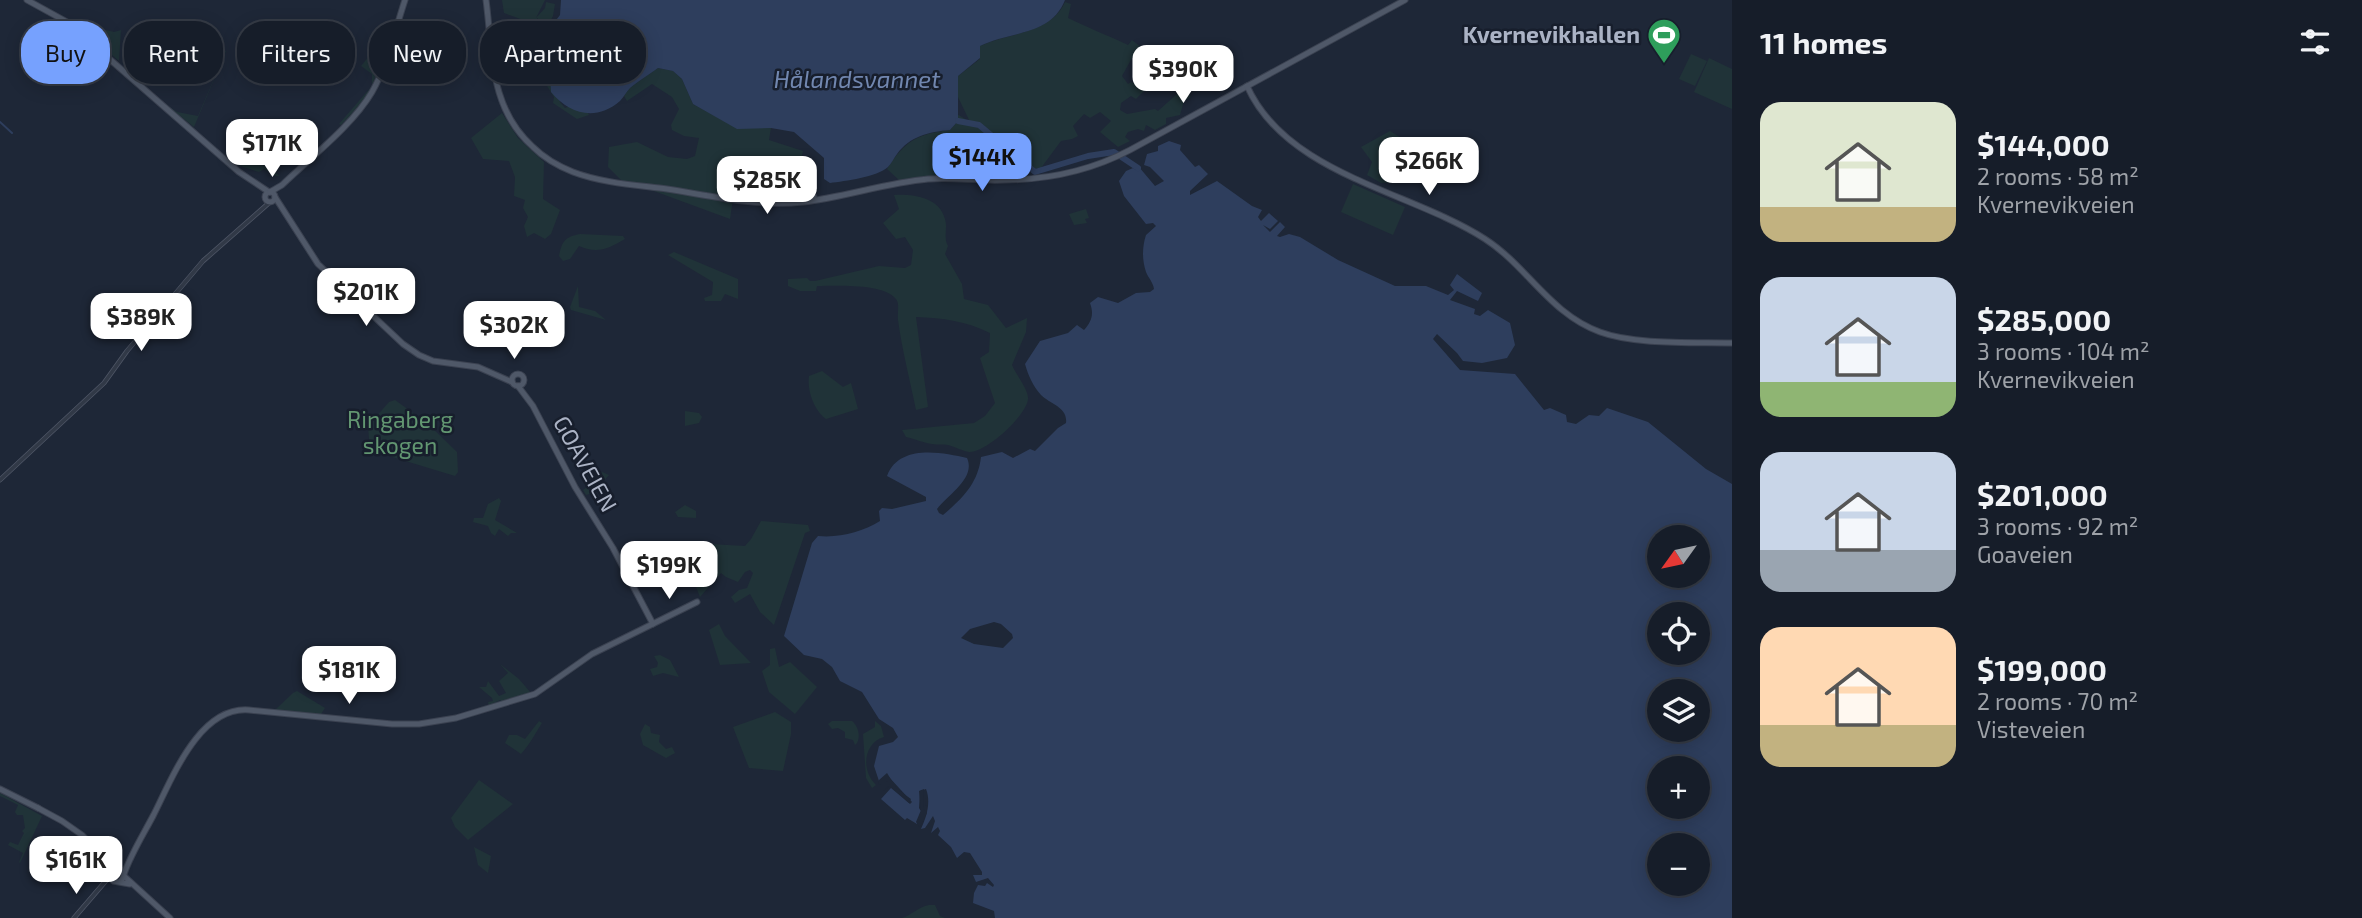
<!DOCTYPE html>
<html lang="en">
<head>
<meta charset="utf-8">
<style>
  body { margin:0; font-family:"Exo 2",sans-serif; background:#232a35; color:#f1f3f6; height:100vh; display:flex; flex-direction:column; font-size:26px; white-space:nowrap }
  * { box-sizing:border-box; margin:0 }
  p { font-size:23px; color:#9ea2a8 }
  .icon { flex:none; width:38px; height:38px; fill:none; stroke:currentColor; stroke-width:2; stroke-linecap:round; stroke-linejoin:round }
  .map { position:relative; flex:1; overflow:hidden }
  .panel { display:flex; flex-direction:column; background:#161d29; width:630px }
  .panel>* { flex:none }
  .banner { position:absolute; left:21px; top:21px; width:665px; height:63px; display:flex; gap:14px }
  .needle { width:46px; rotate:237deg }
  .fabs { position:absolute; left:1647px; top:525px; display:grid; gap:14px }
  .fabs a { display:grid; place-items:center; width:63px; height:63px; border-radius:50%; background:#161d29; box-shadow:0 4px 18px #0003,0 0 0 2px #353b46; font-size:35px }
  .price { position:absolute; translate:-50% -60px; padding:0 16px; border-radius:14px; background:#fff; color:#222; font-size:23px; line-height:46px; filter:drop-shadow(0 2px 4px #0008) }
  .price::after { content:''; position:absolute; left:50%; top:42px; width:21px; height:16px; margin-left:-10px; background:inherit; clip-path:polygon(0 0,100% 0,50% 100%) }
  .price.on { background:#76a1fe; color:#111 }
  ul { padding:0; list-style:none }
  li { display:flex; align-items:center; gap:21px; height:175px; padding:0 28px }
  li span { display:grid; place-items:center; flex:none; width:196px; height:140px; border-radius:21px; color:#555 }
  li>.icon { margin-inline-start:auto }
  span .icon { width:84px; height:84px; fill:#fffc; stroke-width:1 }
  li b { font-size:30px }
  h2 { display:flex; justify-content:space-between; align-items:center; height:84px; padding:0 28px; font-size:30px }
  .chip { padding:0 24px; border-radius:28px; background:#161d29; box-shadow:0 4px 18px #0003,0 0 0 2px #353b46; font-size:24px; line-height:63px }
  .chip.on { background:#76a1fe; color:#111 }
  main { display:flex; flex:1; min-height:0 }
  .map>svg:first-child { display:block }
  .green { fill:#203338 }
  .water { fill:#2e3e5d; fill-rule:evenodd }
  .pier { fill:#1e2737 }
  .lines { fill:none; stroke-linecap:round; stroke-linejoin:round }
  .stream { stroke:#2e3e5d; stroke-width:2 }
  .river { stroke:#2e3e5d; stroke-width:6 }
  .minor-casing { stroke:#4f5666; stroke-width:5 }
  .major-casing { stroke:#3b4251; stroke-width:7 }
  .minor { stroke:#313947; stroke-width:3.5 }
  .major { stroke:#4f5868; stroke-width:5 }
  .labels { text-anchor:middle; stroke-width:5; stroke-linejoin:round; paint-order:stroke }
  .poi-label { font-size:23px; font-weight:bold; fill:#abb3c5; stroke:#171e2c; text-anchor:end }
  .park-label { font-size:23px; fill:#629671; stroke:#171e2c }
  .street-label { font-size:23px; fill:#abb3c5; stroke:#171e2c }
  .water-label { font-size:24px; font-style:italic; fill:#7187b0; stroke:#171e2c }
</style>
</head>
<body>
<main>
<div class="map">
<svg width="1732" height="918" viewBox="0 0 1732 918">
  <rect width="100%" height="100%" fill="#1e2737"/>
  <!-- green -->
  <g class="green">
    <polygon points="502,0 545,0 536,18 545,8 546,2 555,4 553,16 547,27 537,18 537,25 504,13"/>
    <path d="M1065 2 1071 4 1068 18C1086 27 1107 35 1128 45L1132 40 1141 47 1140 54 1132 58 1122 76 1128 84 1131 82 1136 84 1141 77 1147 88 1136 99 1131 96 1121 103 1120 110 1127 114 1155 109 1158 111 1177 94 1189 95 1191 97 1184 101 1180 115 1166 118V124L1155 130 1146 125 1144 131 1138 129 1128 132 1125 137 1130 141 1118 147 1100 132 1111 121 1100 112 1090 118 1084 114 1073 126 1078 136 1072 139 1061 141 1041 168 1031 169C1017 156 990 126 971 123L999 142 1031 171 1022 174 1004 167 1006 155 998 144 988 139 979 144 972 178 899 180 887 169C905 141 917 134 950 130L958 121 957 114 970 122 957 95 958 76 980 59V46C1007 33 1051 34 1065 2Z"/>
    <polygon points="138,20 226,51 194,127 164,103 177,112 198,116 225,53 224,50"/>
    <polygon points="97,28 114,32 121,30 119,61 93,39"/>
    <path d="M374 50 382 55C375 87 364 102 341 125L339 124 372 86V74L361 66Z"/>
    <polygon points="1691,54 1707,61 1695,86 1679,79"/>
    <polygon points="404,55 416,62 409,72 400,76 388,71 390,63 400,60"/>
    <polygon points="1162,57 1166,68 1145,77 1145,73 1151,72 1156,66 1152,58"/>
    <polygon points="1709,58 1732,69 1732,109 1694,92"/>
    <polygon points="549,65 560,102 565,108 571,106 586,109 589,115 577,119 553,103 554,97 547,86"/>
    <polygon points="658,68 673,71 682,79 693,104 737,128 771,128 769,140 803,151 801,160 779,158 758,173 749,173 735,186 730,219 643,187 625,184 608,167 609,147 637,142 668,157 687,159 695,156 699,138 684,136 672,130 671,125 679,109 672,97 652,84 627,101 624,96 629,88"/>
    <polygon points="502,113 518,138 544,162 543,199 560,210 551,234 545,239 534,233 527,237 524,226 528,217 523,208 525,200 514,196 515,177 509,161 483,159 471,138"/>
    <polygon points="1390,131 1406,141 1398,182 1381,183 1367,175 1372,162 1361,147"/>
    <polygon points="240,154 248,164 258,158 259,162 280,176 276,176 264,169 259,172 243,167 231,160"/>
    <polygon points="1353,184 1405,207 1393,235 1341,212"/>
    <path d="M894 195C913 194 939 197 945 219 948 228 943 237 948 246L945 254 962 284 964 299 988 305 1006 328 1027 318 1026 332 1012 365C1016 375 1029 390 1028 399 1027 415 986 453 969 452 963 451 955 447 948 445 943 444 938 445 932 444 924 443 915 439 906 437L902 430 974 423 985 416 995 403 980 358 989 352 990 333C966 321 943 318 916 317L928 407 916 410C910 380 902 350 898 320 897 313 900 304 896 299 884 283 835 286 817 286L816 291H800L788 286V279L807 278 810 281H815L879 266 905 268 911 265 913 250 905 237 896 239 883 223 899 209Z"/>
    <polygon points="1086,209 1089,218 1085,219 1087,223 1074,225 1069,214"/>
    <path d="M580 234 623 236 625 239C608 249 597 254 579 246L570 259 563 261 559 256C562 241 565 237 580 234Z"/>
    <polygon points="674,252 738,279 738,299 725,294 721,301 705,301 704,298 712,295 713,282 668,255"/>
    <polygon points="578,286 579,307 595,311 606,320 571,310 570,307"/>
    <path d="M822 371 843 387 851 383 858 409 826 419C814 410 807 391 809 376Z"/>
    <polygon points="395,400 427,423 457,452 458,472 455,476 389,456 369,439 368,426 389,402"/>
    <polygon points="685,411 699,413 702,417 699,423 685,426"/>
    <polygon points="602,472 609,475 602,483 603,490 586,495 583,490 593,483 594,473"/>
    <polygon points="499,498 501,501 495,520 517,533 511,533 508,536 499,529 495,536 491,533 488,526 473,522 474,518 483,518 488,504"/>
    <polygon points="685,505 696,511 696,518 678,517 675,512"/>
    <polygon points="761,521 808,525 810,531 805,533 774,625 760,612 750,594 735,603 731,597 739,590 747,588 753,573 750,570 745,572 738,582 726,577 721,573 700,597 688,567 685,566 692,548 701,541 708,548 710,544 745,546 751,539"/>
    <polygon points="719,624 725,636 751,663 720,665 709,630"/>
    <polygon points="775,648 779,667 790,662 817,687 795,714 769,692 762,671 770,665 770,649"/>
    <polygon points="660,655 670,660 679,677 663,673 653,676 650,669 657,667 658,663 654,656"/>
    <polygon points="500,664 519,679 531,693 502,702 500,700 489,706 488,702 493,701 492,698 479,687 486,687 488,681 499,696 506,693 499,681 508,673"/>
    <polygon points="297,691 325,708 321,714 275,710 293,693"/>
    <polygon points="775,712 791,722 791,734 783,771 749,768 733,727"/>
    <path d="M539 721 542 723C535 734 530 744 521 754L505 743 509 735H517L525 739Z"/>
    <path d="M832 721H852C858 726 861 736 857 743L855 745 853 740 845 738V732L838 728 832 729 828 724Z"/>
    <path d="M875 721 881 726 884 737C863 743 861 771 876 785L872 788 866 778 863 734 875 727Z"/>
    <polygon points="645,724 650,727 651,733 660,735 659,742 666,749 672,747 675,753 666,758 643,745 640,734"/>
    <polygon points="479,780 513,804 468,840 455,827 451,818"/>
    <polygon points="0,793 42,816 20,863 19,862 23,853 8,845 10,842 18,845 24,833 22,831 25,828 23,815 17,815 15,812 18,805 0,796"/>
    <polygon points="474,847 491,856 488,873 478,865"/>
    <path d="M929 905H935L940 916 945 918H902C912 915 918 907 929 905Z"/>
  </g>
  <!-- water -->
  <g class="water">
    <path d="M561 0H1065C1051 36 1010 31 980 46V58L958 76V121L950 130C929 132 910 136 897 154 894 158 891 164 888 167 877 177 845 181 830 183L824 179V158L794 132 771 128 737 129 693 104 682 79 673 71 658 68C649 75 638 81 630 88 626 92 624 97 620 101 596 122 569 114 551 92L550 73 542 63 540 47 544 36 560 15Z"/>
    <path d="M1169 141 1181 145 1180 150 1195 167 1199 165 1208 174 1190 191V195L1217 181 1252 206 1262 210 1258 217 1261 221 1269 213 1278 221 1270 229 1263 225 1270 232 1280 222 1285 227 1277 236 1280 237 1289 234 1300 237 1338 260 1395 286H1426L1448 295 1454 290 1450 285 1457 274 1482 293 1478 301 1457 291 1450 300 1475 309 1474 314 1480 316 1488 310 1510 323 1515 345 1507 358 1482 363 1463 361 1457 353 1437 334 1433 339 1460 370 1515 374 1544 410 1550 408 1566 415 1567 422 1576 424 1589 415 1599 416 1607 408 1648 422 1706 469 1732 484V918H995L994 911 973 903 974 893 978 885 985 886 987 883 993 887 994 885 988 878 976 882 973 875H982V872L970 853 964 852 957 858 951 847 938 835 940 831 938 827 931 833 935 821 933 816 925 828 921 829C927 816 931 802 926 789L920 791 919 808 922 813 917 824 907 818 905 820 881 799 891 788 910 804 912 802 888 776 879 781 874 766 879 746 893 742 898 737 893 728 879 719 862 692 840 681 832 667 822 659 804 655 784 636 812 543 818 536C840 538 862 532 880 521L879 511 882 508 892 509 926 501V497L887 476C899 444 941 452 967 458 976 478 949 494 937 509L939 513 943 515C963 498 978 483 981 457L1002 452 1013 458 1030 449 1035 451 1058 428 1066 423C1068 407 1050 404 1041 395 1033 386 1028 375 1025 364L1040 341 1068 333 1077 325 1084 330C1092 321 1094 314 1090 303L1098 297 1118 303 1136 293 1150 292 1154 289C1153 282 1149 279 1146 272 1142 260 1142 247 1146 235L1156 226 1153 223 1146 224 1124 196 1119 181 1126 171 1133 168 1136 170 1139 167 1155 186 1164 181 1150 167 1144 165 1147 154 1158 151V146ZM1659 537H1698V576H1659ZM1659 614H1698V653H1659ZM994 622 1001 624 1012 634 1013 638 1003 648 974 644 961 638 970 629ZM1659 691H1698V730H1659ZM1659 768H1698V807H1659ZM1659 845H1698V884H1659Z"/>
  </g>
  <!-- pier -->
  <g class="pier">
    <polygon points="887,773 897,789 911,799 909,803 890,786 883,791 890,784 887,781 882,785 878,784 879,780"/>
    <polygon points="924,789 923,808 925,811 925,798 927,813 920,828 916,822 921,810 919,791"/>
  </g>
  <g class="lines">
    <!-- stream -->
    <polyline class="stream" points="0,122 12,133"/>
    <!-- river -->
    <polyline class="river" points="958,121 979,125 1035,172 1088,156 1114,152 1138,168"/>
    <defs>
      <g id="minor">
        <polyline points="0,480 104,383 127,351 203,261 270,202"/>
        <polyline points="74,918 110,876"/>
      </g>
      <g id="major">
        <polyline points="27,0 67,22 239,172 269,192"/>
        <path d="M486 0C493 53 489 108 533 147 544 158 558 166 573 172 602 183 636 185 667 189 712 196 757 207 803 202 845 197 885 183 928 179 953 177 978 181 1002 180 1047 180 1090 171 1130 150L1405 0"/>
        <path d="M1247 86C1287 175 1411 191 1485 239 1527 266 1550 314 1600 332 1635 345 1693 342 1732 343"/>
        <circle cx="270" cy="197" r="5"/>
        <path d="M270 192 282 185C311 157 352 126 372 92 388 64 395 30 405 0"/>
        <polyline points="726,196 766,199 814,197"/>
        <polyline points="275,197 318,264 403,344 419,355 433,361 478,367 512,382"/>
        <circle cx="518" cy="380" r="6"/>
        <polyline points="518,386 533,406 575,487 613,548 653,624"/>
        <polyline points="0,789 38,808"/>
        <polyline points="38,808 62,821 82,835 115,869"/>
        <path d="M124 874C131 854 143 835 153 816 172 779 199 706 249 710L392 724H419L456 718 535 694 592 654 697 602"/>
        <polyline points="124,876 170,918"/>
        <polyline points="121,881 124,876 123,872 117,869 113,870 110,876 113,881 130,884"/>
      </g>
    </defs>
    <!-- minor casing -->
    <use href="#minor" class="minor-casing"/>
    <!-- major casing -->
    <use href="#major" class="major-casing"/>
    <!-- minor -->
    <use href="#minor" class="minor"/>
    <!-- major -->
    <use href="#major" class="major"/>
  </g>
  <!-- icons -->
  <defs>
    <symbol id="stadium-pin" viewBox="-11 -11 22 30"><path d="M0 17L-7.5 6A9.5 9.5 0 1 1 7.5 6Z" fill="#2e9e5b" stroke="#171e2c"/><path d="M0-5a6.5 5 0 1 0 0 10a6.5 5 0 1 0 0-10ZM-3.5-1.8h7v3.6h-7Z" fill="#fff"/></symbol>
  </defs>
  <g fill-rule="evenodd">
    <use href="#stadium-pin" x="1645" y="16" width="38" height="52"/>
  </g>
  <g class="labels">
    <!-- poi labels -->
    <g class="poi-label">
      <text x="1640" y="43">Kvernevikhallen</text>
    </g>
    <!-- park labels -->
    <g class="park-label">
      <text x="400" y="428">Ringaberg<tspan x="400" dy="26">skogen</tspan></text>
    </g>
    <!-- street labels -->
    <g class="street-label">
      <text transform="translate(585 464) rotate(61)" y="8">GOAVEIEN</text>
    </g>
    <!-- water labels -->
    <g class="water-label">
      <text x="857" y="88">Hålandsvannet</text>
    </g>
  </g>
</svg>
<div class="fabs">
<a><svg class="needle" viewBox="-14 -14 28 28"><path d="M0-13l5 13h-10z" fill="#e53935"/><path d="M0 13l5-13h-10z" fill="#9ea2a8"/></svg></a>
<a><svg class="icon" aria-label="locate" viewBox="0 0 24 24"><circle cx="12" cy="12" r="6"/><path d="M12 2v4M12 18v4M2 12h4M18 12h4"/></svg></a>
<a><svg class="icon" aria-label="layers" viewBox="0 0 24 24"><path d="M12 4l9 5-9 5-9-5zM3 14l9 5 9-5"/></svg></a>
<a>+</a>
<a>−</a>
</div>
<b class="price" style="left:1183px;top:105px">$390K</b>
<b class="price" style="left:272px;top:179px">$171K</b>
<b class="price on" style="left:982px;top:193px">$144K</b>
<b class="price" style="left:1429px;top:197px">$266K</b>
<b class="price" style="left:767px;top:216px">$285K</b>
<b class="price" style="left:366px;top:328px">$201K</b>
<b class="price" style="left:141px;top:353px">$389K</b>
<b class="price" style="left:514px;top:361px">$302K</b>
<b class="price" style="left:669px;top:601px">$199K</b>
<b class="price" style="left:349px;top:706px">$181K</b>
<b class="price" style="left:76px;top:896px">$161K</b>
<div class="banner">
<a class="chip on">Buy</a>
<a class="chip">Rent</a>
<a class="chip">Filters</a>
<a class="chip">New</a>
<a class="chip">Apartment</a>
</div>
</div>
<section class="panel">
<h2>11 homes<svg class="icon" aria-label="filters" viewBox="0 0 24 24"><path d="M4 7h16M4 17h16"/><circle cx="9" cy="7" r="2"/><circle cx="15" cy="17" r="2"/></svg></h2>
<ul>
<li><span style="background:linear-gradient(#dfe7d0 75%,#c2b280 0)"><svg class="icon" aria-label="home" viewBox="0 0 24 24"><path d="M3 11l9-7 9 7M6 9v11h12V9"/></svg></span><div><b>$144,000</b><p>2 rooms · 58 m²</p><p>Kvernevikveien</p></div></li>
<li><span style="background:linear-gradient(#c9d6e8 75%,#8fb573 0)"><svg class="icon" aria-label="home" viewBox="0 0 24 24"><path d="M3 11l9-7 9 7M6 9v11h12V9"/></svg></span><div><b>$285,000</b><p>3 rooms · 104 m²</p><p>Kvernevikveien</p></div></li>
<li><span style="background:linear-gradient(#c9d6e8 70%,#9aa5b1 0)"><svg class="icon" aria-label="home" viewBox="0 0 24 24"><path d="M3 11l9-7 9 7M6 9v11h12V9"/></svg></span><div><b>$201,000</b><p>3 rooms · 92 m²</p><p>Goaveien</p></div></li>
<li><span style="background:linear-gradient(#ffd9b3 70%,#c2b280 0)"><svg class="icon" aria-label="home" viewBox="0 0 24 24"><path d="M3 11l9-7 9 7M6 9v11h12V9"/></svg></span><div><b>$199,000</b><p>2 rooms · 70 m²</p><p>Visteveien</p></div></li>
</ul>
</section>
</main>
</body>
</html>
